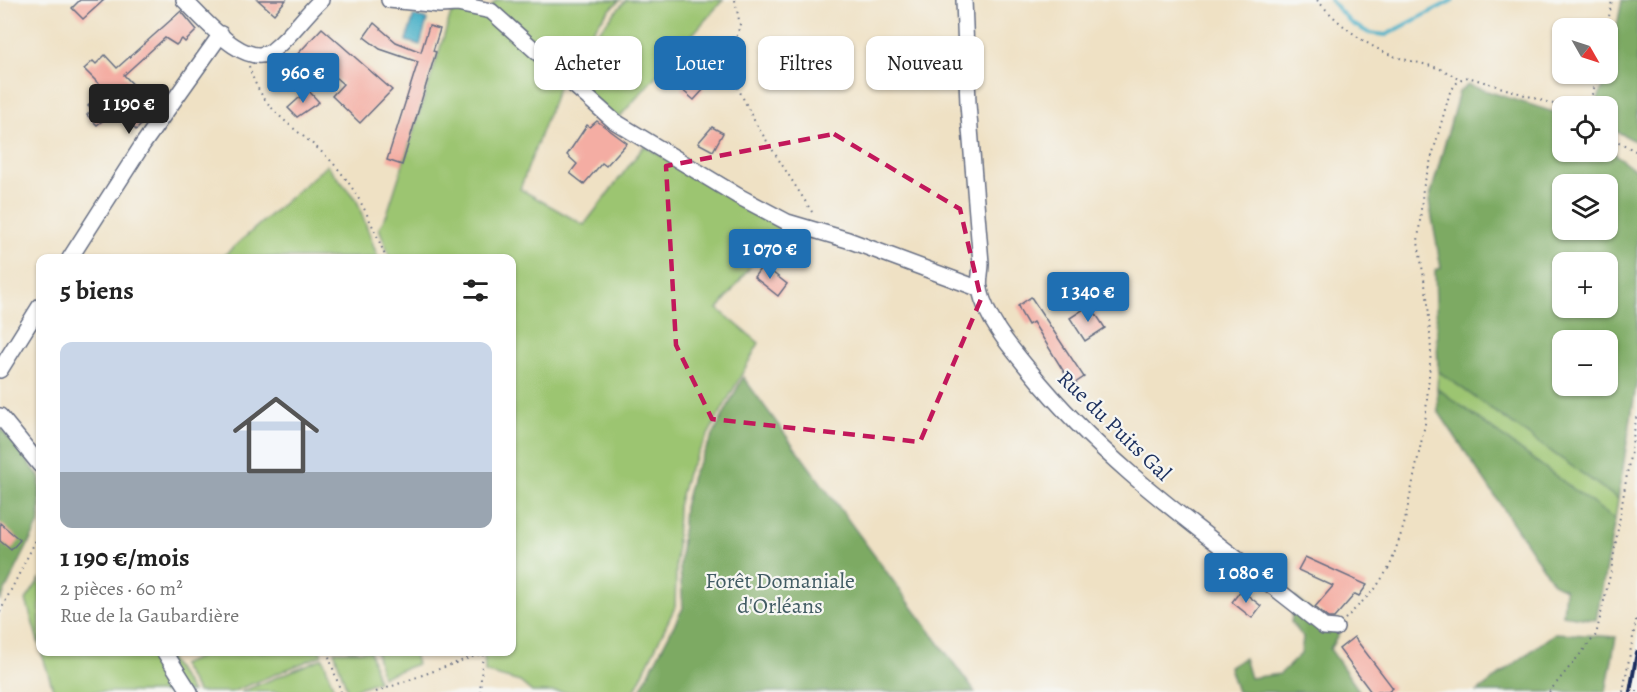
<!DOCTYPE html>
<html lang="fr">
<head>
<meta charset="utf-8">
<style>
  body { margin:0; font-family:Alegreya,serif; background:#f6f6f6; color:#222; height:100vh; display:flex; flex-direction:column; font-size:22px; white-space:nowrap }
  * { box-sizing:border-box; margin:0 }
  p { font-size:20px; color:#767676 }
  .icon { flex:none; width:33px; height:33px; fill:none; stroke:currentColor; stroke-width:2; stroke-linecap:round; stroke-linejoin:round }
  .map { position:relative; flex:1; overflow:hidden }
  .side { position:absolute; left:36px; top:254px; width:480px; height:402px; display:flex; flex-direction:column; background:#fff; border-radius:12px; box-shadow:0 2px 4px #0004 }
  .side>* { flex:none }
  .top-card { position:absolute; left:534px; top:36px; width:570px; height:54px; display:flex; gap:12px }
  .needle { width:39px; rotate:129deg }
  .fabs { position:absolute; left:1552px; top:18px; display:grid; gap:12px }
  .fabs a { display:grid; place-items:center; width:66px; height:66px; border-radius:12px; background:#fff; box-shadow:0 2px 4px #0004; font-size:30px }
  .price { position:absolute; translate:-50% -51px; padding:0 14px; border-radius:6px; background:#1f6fb2; color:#fff; font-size:20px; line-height:39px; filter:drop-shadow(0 2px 3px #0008) }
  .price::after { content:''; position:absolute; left:50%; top:36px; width:18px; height:14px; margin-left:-9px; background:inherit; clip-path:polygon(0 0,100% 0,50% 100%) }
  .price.on { background:#222; color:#fff }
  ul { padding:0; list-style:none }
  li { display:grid; align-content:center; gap:12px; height:318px; padding:0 24px }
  li span { display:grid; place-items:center; height:186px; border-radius:12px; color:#555 }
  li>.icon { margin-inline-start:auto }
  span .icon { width:108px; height:108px; fill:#fffc; stroke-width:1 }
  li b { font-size:26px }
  h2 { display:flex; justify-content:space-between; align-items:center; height:72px; padding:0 24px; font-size:26px }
  .tag { padding:0 21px; border-radius:12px; background:#fff; box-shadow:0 2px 4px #0004; font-size:21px; line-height:54px }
  .tag.on { background:#1f6fb2; color:#fff }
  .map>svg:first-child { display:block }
  .green { fill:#9cc571; stroke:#5c7a68; stroke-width:1.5 }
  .forest { fill:#7daa63; stroke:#4c6c60; stroke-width:1.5; fill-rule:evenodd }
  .water { fill:#48b0c7; stroke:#327092; stroke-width:1.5 }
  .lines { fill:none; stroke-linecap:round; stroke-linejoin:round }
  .stream { stroke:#48b0c7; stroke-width:4 }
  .building { fill:#f4ada3 }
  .minor-casing { stroke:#656d82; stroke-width:18 }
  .path { stroke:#656d82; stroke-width:2; stroke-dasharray:1.5 4.5; stroke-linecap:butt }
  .minor { stroke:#fff; stroke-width:15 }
  .rail { stroke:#1b2f5e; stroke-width:4 }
  .marked { fill:none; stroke:#c2185b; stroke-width:4.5; stroke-dasharray:12 8; stroke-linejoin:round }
  .labels { text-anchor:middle; stroke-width:4.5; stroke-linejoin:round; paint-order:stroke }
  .street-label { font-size:22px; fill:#1b2f5e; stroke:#f6f6f2 }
  .park-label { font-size:22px; fill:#425c64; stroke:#f6f6f2 }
</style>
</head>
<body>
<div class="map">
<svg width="1637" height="692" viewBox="0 0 1637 692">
  <rect width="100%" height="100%" fill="#f6f6f2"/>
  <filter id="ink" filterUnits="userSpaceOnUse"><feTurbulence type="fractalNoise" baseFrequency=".0167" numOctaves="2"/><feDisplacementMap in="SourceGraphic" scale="12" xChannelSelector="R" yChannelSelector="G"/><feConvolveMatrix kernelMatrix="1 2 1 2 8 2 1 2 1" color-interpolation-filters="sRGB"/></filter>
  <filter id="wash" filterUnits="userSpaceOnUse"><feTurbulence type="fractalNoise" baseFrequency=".008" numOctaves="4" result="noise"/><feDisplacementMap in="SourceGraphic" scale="24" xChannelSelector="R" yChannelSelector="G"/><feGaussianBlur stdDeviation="1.35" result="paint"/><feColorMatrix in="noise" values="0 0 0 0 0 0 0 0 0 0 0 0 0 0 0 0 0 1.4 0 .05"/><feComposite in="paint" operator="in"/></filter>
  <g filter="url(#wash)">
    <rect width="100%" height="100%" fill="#efe1c4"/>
    <!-- green -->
    <g class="green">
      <path d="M497 0H621C609 7 577 49 571 63L626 0H723L617 120 490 7Z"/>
      <path d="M462 8C505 19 530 53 559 85L520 189 584 225 644 146 783 224 718 309 759 343 687 473 678 506 675 607 634 692H532L520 682 485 672 484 651H512V258H390L379 228 387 214 451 14Z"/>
      <polygon points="327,165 357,201 378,258 221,258"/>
      <polygon points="1438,371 1618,499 1615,520 1437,388"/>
      <polygon points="40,579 40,648 26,600"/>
      <polygon points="41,651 164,651 192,692 54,692"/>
      <polygon points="213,651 321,651 322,655 232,692 198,692 181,665"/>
      <polygon points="334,651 370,651 378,681 348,692"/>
      <polygon points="376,651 413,651 417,664 382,677"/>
      <polygon points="323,658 335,692 241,692"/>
    </g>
    <!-- forest -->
    <g class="forest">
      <polygon points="1622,0 1637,0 1637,142 1608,127 1608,106 1595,106 1608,74"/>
      <path d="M1468 85 1563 115V152H1608V141L1616 155 1637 171V380L1618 499 1438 371 1435 270 1441 268 1429 201 1459 92ZM1608 184V230H1563V184ZM1563 262H1608V308H1563ZM1563 340H1608V386H1563Z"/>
      <polygon points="743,377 975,692 639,692 683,608 680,567 684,507 692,476"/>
      <polygon points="1437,388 1615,520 1596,620 1563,615 1565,589 1553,583 1438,411"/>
      <polygon points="0,427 40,477 40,521 0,601"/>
      <polygon points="1295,597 1339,634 1330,649 1360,692 1237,692 1229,667 1244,658 1250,678 1280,674 1301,654 1303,637 1291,622"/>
      <polygon points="1555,633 1616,637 1606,692 1477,692"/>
    </g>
    <!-- water -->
    <polygon class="water" points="414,16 427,20 420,45 406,41"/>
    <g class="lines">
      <!-- stream -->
      <polyline class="stream" points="1330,0 1351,23 1369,33 1386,35 1453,0"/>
    </g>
    <g id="blocks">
      <!-- building -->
      <g class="building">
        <polygon points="80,0 104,0 83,19 72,8"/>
        <polygon points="258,0 286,0 274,14"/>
        <polygon points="181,11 197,30 185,42 182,39 176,45 165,38 124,75 143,95 136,103 147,114 141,119 144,122 136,130 116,110 97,125 87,115 92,110 88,106 104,89 84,69 93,61 96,64 105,55 117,68"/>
        <polygon points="374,23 396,42 421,52 429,26 440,29 433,51 436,52 402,165 387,160 418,62 380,49 364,37"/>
        <polygon points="322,28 392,90 360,123 332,96 343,84 328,71 318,82 293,59"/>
        <polygon points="725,57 729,79 724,85 711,73"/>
        <polygon points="691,78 704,89 694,100 681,89"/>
        <polygon points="308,90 319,102 297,117 288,108"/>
        <polygon points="597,121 627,143 606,166 602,163 584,184 570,173 577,164 567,155 587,125 590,127"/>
        <polygon points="712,127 723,133 713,151 698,143"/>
        <polygon points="763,265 787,284 778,296 754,277"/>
        <polygon points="1031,297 1084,377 1072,385 1033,322 1028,325 1021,313 1018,306"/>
        <polygon points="1090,305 1105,328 1085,341 1070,318"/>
        <polygon points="0,523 20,540 11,550 0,541"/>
        <polygon points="1305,557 1367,585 1359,596 1355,594 1334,618 1328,618 1315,607 1333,586 1298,570"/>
        <polygon points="1241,590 1261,606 1252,618 1232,602"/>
        <polygon points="1354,637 1393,688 1388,692 1371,692 1339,649"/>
      </g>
    </g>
  </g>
  <g filter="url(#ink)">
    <use href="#blocks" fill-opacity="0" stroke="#656d82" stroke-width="1.5"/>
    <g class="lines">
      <defs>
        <g id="minor">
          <path d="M184 0C203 18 247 72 273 50 291 36 304 16 321 0"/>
          <polyline points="389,0 440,5 457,4 491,11 614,121 738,196 787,222 848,240 980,289"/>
          <path d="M964 0 968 104 981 263C981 272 978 282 980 290 987 321 1011 348 1030 371 1116 477 1220 542 1324 627L1336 628"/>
          <polyline points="70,258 143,144 221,34"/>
          <polyline points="0,370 40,306"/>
          <polyline points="0,416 40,465"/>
          <polyline points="164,651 190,692"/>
        </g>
      </defs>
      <!-- minor casing -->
      <use href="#minor" class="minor-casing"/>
      <!-- path -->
      <g class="path">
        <polyline points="735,0 740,25 731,56 734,80 756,124 814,215"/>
        <path d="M1317 0C1336 21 1358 40 1384 52 1408 64 1438 62 1459 80"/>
        <polyline points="1607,28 1612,0"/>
        <path d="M249 66C262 113 297 127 329 159 356 186 372 223 386 258"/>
        <polyline points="1588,106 1599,74"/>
        <polyline points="1608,136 1637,152"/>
        <polyline points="0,612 40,532"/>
        <polyline points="1345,619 1375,589 1390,566 1404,525 1425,424 1431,351 1428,303 1418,242 1423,188 1450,92 1459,80 1468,77 1563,107"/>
        <polyline points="327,651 341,692"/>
        <polyline points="376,692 483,653"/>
        <polyline points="480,692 483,651"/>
        <polyline points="1549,692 1596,635 1611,571 1637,414"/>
        <polyline points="1623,692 1637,615"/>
        <polyline points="1637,692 1637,691"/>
      </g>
      <!-- minor -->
      <use href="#minor" class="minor"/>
      <!-- rail -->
      <polyline class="rail" points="1630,692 1637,652"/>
    </g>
  </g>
  <!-- marked area -->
  <path class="marked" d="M834 134 960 209 981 299 920 442 712 419 676 345 666 166Z"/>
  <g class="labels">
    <!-- street labels -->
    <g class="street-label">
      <text transform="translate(1115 425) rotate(44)" y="8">Rue du Puits Gal</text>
    </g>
    <!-- park labels -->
    <g class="park-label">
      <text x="780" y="588">Forêt Domaniale<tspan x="780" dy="25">d'Orléans</tspan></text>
    </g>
  </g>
</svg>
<div class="fabs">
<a><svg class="needle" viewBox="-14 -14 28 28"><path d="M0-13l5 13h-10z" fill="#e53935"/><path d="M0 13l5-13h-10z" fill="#767676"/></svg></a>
<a><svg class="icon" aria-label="locate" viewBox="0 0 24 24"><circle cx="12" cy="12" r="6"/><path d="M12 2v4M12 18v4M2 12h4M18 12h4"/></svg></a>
<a><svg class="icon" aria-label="layers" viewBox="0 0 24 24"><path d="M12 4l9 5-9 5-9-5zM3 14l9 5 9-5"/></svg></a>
<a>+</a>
<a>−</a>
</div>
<b class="price" style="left:303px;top:104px">960 €</b>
<b class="price on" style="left:129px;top:135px">1 190 €</b>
<b class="price" style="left:770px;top:280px">1 070 €</b>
<b class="price" style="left:1088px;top:323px">1 340 €</b>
<b class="price" style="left:1246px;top:604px">1 080 €</b>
<div class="top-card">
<a class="tag">Acheter</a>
<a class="tag on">Louer</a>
<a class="tag">Filtres</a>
<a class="tag">Nouveau</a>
</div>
<section class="side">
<h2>5 biens<svg class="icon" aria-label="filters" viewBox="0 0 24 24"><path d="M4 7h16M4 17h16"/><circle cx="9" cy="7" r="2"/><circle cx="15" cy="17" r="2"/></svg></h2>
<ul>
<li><span style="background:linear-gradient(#c9d6e8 70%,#9aa5b1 0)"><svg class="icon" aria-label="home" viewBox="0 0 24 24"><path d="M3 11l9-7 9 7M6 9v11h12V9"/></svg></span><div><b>1 190 €/mois</b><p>2 pièces · 60 m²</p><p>Rue de la Gaubardière</p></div></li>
</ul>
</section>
</div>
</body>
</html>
